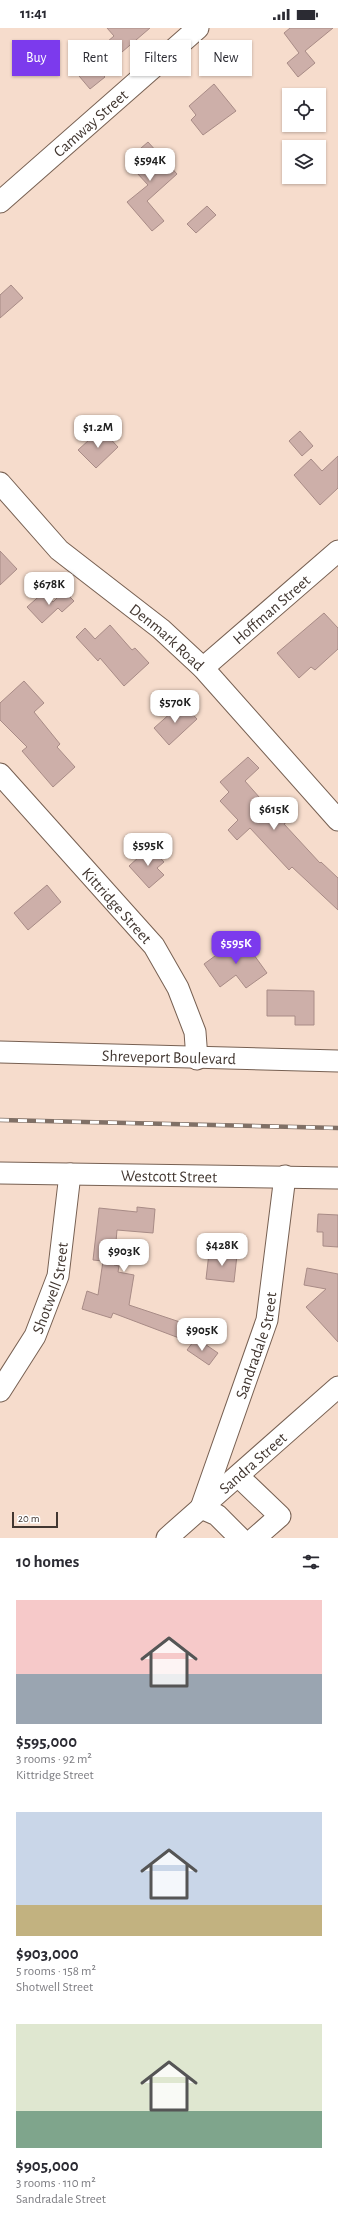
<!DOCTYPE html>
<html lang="en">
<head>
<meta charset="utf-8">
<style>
  body { margin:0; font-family:"Alegreya Sans",sans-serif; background:#f7f7f7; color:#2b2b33; height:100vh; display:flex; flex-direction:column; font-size:15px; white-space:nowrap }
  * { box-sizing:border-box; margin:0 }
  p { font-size:13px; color:#7c7c81 }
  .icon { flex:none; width:22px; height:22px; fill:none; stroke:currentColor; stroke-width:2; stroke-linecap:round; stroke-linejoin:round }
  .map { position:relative; height:1510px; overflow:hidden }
  .panel { display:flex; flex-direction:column; background:#fff; flex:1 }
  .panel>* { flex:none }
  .guide { position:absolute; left:12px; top:12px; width:314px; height:36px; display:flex; gap:8px }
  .buttons { position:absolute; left:282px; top:60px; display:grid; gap:8px }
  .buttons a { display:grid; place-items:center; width:44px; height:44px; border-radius:0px; background:#fff; box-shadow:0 1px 3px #0004; font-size:20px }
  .scale { position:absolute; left:12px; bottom:10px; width:46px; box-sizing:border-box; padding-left:4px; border:2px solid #423731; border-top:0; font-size:11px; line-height:14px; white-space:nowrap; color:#423731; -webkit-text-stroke:3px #fff; paint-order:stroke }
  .price { position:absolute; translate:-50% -34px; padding:0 9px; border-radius:8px; background:#fff; color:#222; font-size:13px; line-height:26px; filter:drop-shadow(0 1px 2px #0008) }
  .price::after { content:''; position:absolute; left:50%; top:24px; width:12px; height:9px; margin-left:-6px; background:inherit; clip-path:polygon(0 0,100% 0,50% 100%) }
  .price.active { background:#7c3aed; color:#fff }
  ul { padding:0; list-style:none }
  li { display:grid; align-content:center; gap:8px; height:212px; padding:0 16px }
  li span { display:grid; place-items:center; height:124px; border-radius:0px; color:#555 }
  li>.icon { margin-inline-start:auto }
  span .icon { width:72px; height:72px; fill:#fffc; stroke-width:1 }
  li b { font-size:17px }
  h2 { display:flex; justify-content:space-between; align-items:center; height:48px; padding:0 16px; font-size:17px }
  .tag { padding:0 14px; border-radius:0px; background:#fff; box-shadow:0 1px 3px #0004; font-size:14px; line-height:36px }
  .tag.active { background:#7c3aed; color:#fff }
  .status { display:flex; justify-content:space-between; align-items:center; height:28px; padding:0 20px; background:#fff; direction:ltr }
  .status svg { height:11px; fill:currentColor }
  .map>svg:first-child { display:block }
  .building { fill:#cdafa9; stroke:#a88b86 }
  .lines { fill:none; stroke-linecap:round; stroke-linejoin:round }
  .minor-casing { stroke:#776052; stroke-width:23 }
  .minor { stroke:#fff; stroke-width:21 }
  .rail-casing { stroke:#807066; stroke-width:4.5 }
  .rail { stroke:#fff; stroke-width:3; stroke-dasharray:9; stroke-linecap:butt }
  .labels { text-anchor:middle; stroke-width:3.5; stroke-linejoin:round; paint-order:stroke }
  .street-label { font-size:16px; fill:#423731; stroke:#fff }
</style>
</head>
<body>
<div class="status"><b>11:41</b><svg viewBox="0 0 49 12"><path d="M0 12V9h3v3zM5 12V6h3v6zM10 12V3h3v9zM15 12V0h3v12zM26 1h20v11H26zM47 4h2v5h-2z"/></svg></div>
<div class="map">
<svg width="338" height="1510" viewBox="0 0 338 1510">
  <rect width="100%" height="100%" fill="#f6dccc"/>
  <!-- building -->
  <g class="building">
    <polygon points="107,0 150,0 108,36 110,39 102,46 105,49 90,61 74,42 114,8"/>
    <polygon points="290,0 333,0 305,23 315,35 298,49 287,35 299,25 284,5"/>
    <polygon points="214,56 236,83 203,107 191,92 196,87 189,78"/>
    <polygon points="148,114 177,146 147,173 164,193 152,203 127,174 148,157 126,133"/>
    <polygon points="207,178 216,187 196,205 187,196"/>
    <polygon points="11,257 23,270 0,290 0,267"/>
    <polygon points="101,401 118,419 96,440 78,422"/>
    <polygon points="300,403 313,418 302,428 289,413"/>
    <polygon points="338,428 338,460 320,477 294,447 311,431 322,443"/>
    <polygon points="0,523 17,541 0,557"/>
    <polygon points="64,563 74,573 62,584 58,580 42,595 27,579 44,564 53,574"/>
    <polygon points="324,585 338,600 338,621 315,642 311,639 299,650 277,625"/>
    <polygon points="110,597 132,622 135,620 149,635 124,658 100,630 98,633 76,609 85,600 95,611"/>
    <polygon points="24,653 44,675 34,684 60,716 57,719 75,739 53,759 22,723 27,719 0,692 0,675"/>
    <polygon points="182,675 197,691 169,717 154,700"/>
    <polygon points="248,729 259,740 245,753 267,778 271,774 288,793 284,796 320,835 321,834 338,850 338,882 292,839 289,842 250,800 237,812 228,802 238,792 220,773 229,764 220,754"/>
    <polygon points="150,819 164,834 157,840 164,847 149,860 129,838"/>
    <polygon points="47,857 61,874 28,902 14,885"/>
    <polygon points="241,909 267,945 246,960 236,947 220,959 204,936"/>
    <polygon points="267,962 314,963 314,997 295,997 295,988 267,988"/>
    <polygon points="137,1179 155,1181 153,1205 117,1202 114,1237 119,1238 118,1244 134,1247 129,1277 192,1298 187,1313 113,1285 111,1290 82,1281 87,1263 98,1267 103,1233 93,1232 99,1180 137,1184"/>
    <polygon points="318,1186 338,1187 338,1219 323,1218 323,1204 317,1204"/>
    <polygon points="209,1225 237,1227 234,1254 206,1251"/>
    <polygon points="307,1240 338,1246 338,1314 306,1279 326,1261 304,1257"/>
    <polygon points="196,1310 218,1325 209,1337 187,1322"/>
  </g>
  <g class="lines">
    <defs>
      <g id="minor">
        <path id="s1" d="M0 174 198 0"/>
        <path id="s2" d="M0 455 59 522 161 601 203 640 338 792"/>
        <path id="s3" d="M203 640 338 523"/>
        <path id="s4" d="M0 746 154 918 178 960 195 1004 197 1031"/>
        <path id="s5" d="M0 1024 338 1033"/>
        <path id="s6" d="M0 1145 338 1150"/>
        <path id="s7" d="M0 1363 35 1308 58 1248 70 1146"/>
        <polyline points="238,1448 280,1488 255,1510"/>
        <path id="s8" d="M167 1510 338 1359"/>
        <path id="s9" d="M240 1510 217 1487 201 1480 267 1292 285 1148"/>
      </g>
    </defs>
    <!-- minor casing -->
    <use href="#minor" class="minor-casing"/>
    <!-- minor -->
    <use href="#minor" class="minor"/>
    <defs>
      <polyline id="rail" points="0,1092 338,1100"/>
    </defs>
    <!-- rail casing -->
    <use href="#rail" class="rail-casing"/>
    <!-- rail -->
    <use href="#rail" class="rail"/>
  </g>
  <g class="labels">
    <!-- street labels -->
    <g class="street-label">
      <text dy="6" stroke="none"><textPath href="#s1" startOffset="120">Camway Street</textPath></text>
      <text dy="6" stroke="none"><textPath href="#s3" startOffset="90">Hoffman Street</textPath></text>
      <text dy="6" stroke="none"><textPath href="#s2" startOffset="228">Denmark Road</textPath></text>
      <text dy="6" stroke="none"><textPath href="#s4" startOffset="176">Kittridge Street</textPath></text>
      <text dy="6" stroke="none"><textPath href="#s5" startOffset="169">Shreveport Boulevard</textPath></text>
      <text dy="6" stroke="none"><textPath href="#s6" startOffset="169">Westcott Street</textPath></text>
      <text dy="6" stroke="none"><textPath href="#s7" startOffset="116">Shotwell Street</textPath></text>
      <text dy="6" stroke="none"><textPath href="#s9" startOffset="222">Sandradale Street</textPath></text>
      <text dy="6" stroke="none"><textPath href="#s8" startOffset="114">Sandra Street</textPath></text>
    </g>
  </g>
</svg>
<div class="buttons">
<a><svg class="icon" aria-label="locate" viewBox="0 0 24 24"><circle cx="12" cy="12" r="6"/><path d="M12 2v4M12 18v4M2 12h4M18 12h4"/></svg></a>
<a><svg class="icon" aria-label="layers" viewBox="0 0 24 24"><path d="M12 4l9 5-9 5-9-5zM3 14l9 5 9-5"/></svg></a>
</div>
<div class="scale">20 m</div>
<b class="price" style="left:150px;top:154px">$594K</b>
<b class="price" style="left:98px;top:421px">$1.2M</b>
<b class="price" style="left:49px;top:578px">$678K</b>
<b class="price" style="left:175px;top:696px">$570K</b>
<b class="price" style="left:274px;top:803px">$615K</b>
<b class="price" style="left:148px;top:839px">$595K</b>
<b class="price active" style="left:236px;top:937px">$595K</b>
<b class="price" style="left:222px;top:1239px">$428K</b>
<b class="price" style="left:124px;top:1245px">$903K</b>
<b class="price" style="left:202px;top:1324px">$905K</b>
<div class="guide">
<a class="tag active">Buy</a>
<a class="tag">Rent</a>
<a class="tag">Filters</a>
<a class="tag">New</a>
</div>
</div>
<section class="panel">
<h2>10 homes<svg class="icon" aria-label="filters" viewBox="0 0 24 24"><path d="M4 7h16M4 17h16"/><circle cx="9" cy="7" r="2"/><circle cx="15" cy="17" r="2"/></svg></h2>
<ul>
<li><span style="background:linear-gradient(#f6c9c9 60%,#9aa5b1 0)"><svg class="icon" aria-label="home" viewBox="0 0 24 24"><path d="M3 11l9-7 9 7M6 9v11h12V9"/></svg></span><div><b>$595,000</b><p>3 rooms · 92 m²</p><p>Kittridge Street</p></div></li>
<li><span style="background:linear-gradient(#c9d6e8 75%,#c2b280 0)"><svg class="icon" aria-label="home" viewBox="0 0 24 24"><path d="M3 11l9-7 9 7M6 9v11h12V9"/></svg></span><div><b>$903,000</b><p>5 rooms · 158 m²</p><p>Shotwell Street</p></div></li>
<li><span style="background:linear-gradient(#dfe7d0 70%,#7fa58c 0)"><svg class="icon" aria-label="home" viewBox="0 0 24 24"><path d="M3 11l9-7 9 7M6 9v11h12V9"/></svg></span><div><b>$905,000</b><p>3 rooms · 110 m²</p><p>Sandradale Street</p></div></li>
</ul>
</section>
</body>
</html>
